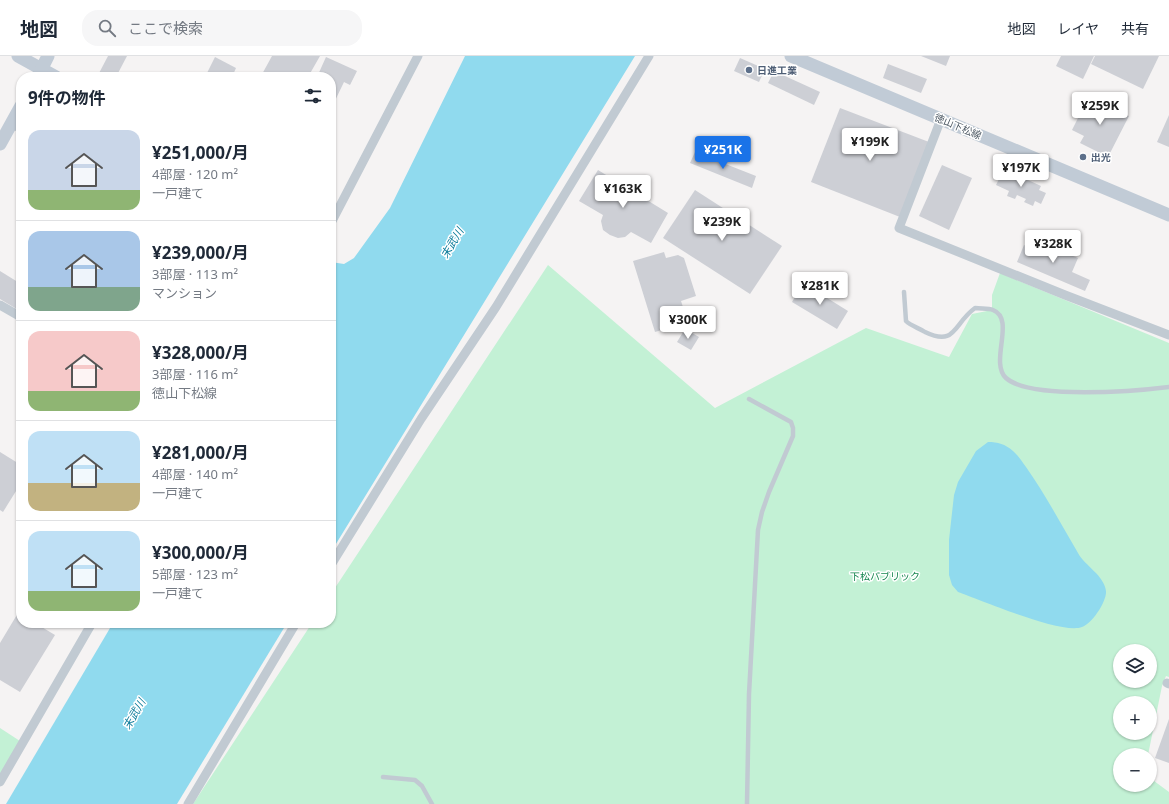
<!DOCTYPE html>
<html lang="ja">
<head>
<meta charset="utf-8">
<style>
  body { margin:0; font-family:"Noto Sans","Noto Sans JP",sans-serif; background:#f6f6f7; color:#1f2937; height:100vh; display:flex; flex-direction:column; font-size:15px; white-space:nowrap }
  * { box-sizing:border-box; margin:0 }
  p { font-size:13px; color:#747a83 }
  .icon { flex:none; width:22px; height:22px; fill:none; stroke:currentColor; stroke-width:2; stroke-linecap:round; stroke-linejoin:round }
  .map { position:relative; flex:1; overflow:hidden }
  .details { position:absolute; left:16px; top:16px; width:320px; height:556px; display:flex; flex-direction:column; background:#fff; border-radius:16px; box-shadow:0 1px 3px #0004 }
  .details>* { flex:none }
  .buttons { position:absolute; left:1113px; top:588px; display:grid; gap:8px }
  .buttons a { display:grid; place-items:center; width:44px; height:44px; border-radius:50%; background:#fff; box-shadow:0 1px 3px #0004; font-size:20px }
  .price { position:absolute; translate:-50% -34px; padding:0 9px; border-radius:4px; background:#fff; color:#222; font-size:13px; line-height:26px; filter:drop-shadow(0 1px 2px #0008) }
  .price::after { content:''; position:absolute; left:50%; top:24px; width:12px; height:9px; margin-left:-6px; background:inherit; clip-path:polygon(0 0,100% 0,50% 100%) }
  .price.on { background:#1a73e8; color:#fff }
  ul { padding:0; list-style:none }
  li { display:flex; align-items:center; gap:12px; height:100px; padding:0 12px }
  li+li { border-top:1px solid #e0e1e3 }
  li span { display:grid; place-items:center; flex:none; width:112px; height:80px; border-radius:12px; color:#555 }
  li>.icon { margin-inline-start:auto }
  span .icon { width:48px; height:48px; fill:#fffc; stroke-width:1 }
  li b { font-size:17px }
  h2 { display:flex; justify-content:space-between; align-items:center; height:48px; padding:0 12px; font-size:17px }
  header { display:flex; align-items:center; gap:24px; box-sizing:border-box; height:56px; padding:0 20px; background:#fff; border-bottom:1px solid #e0e1e3 }
  header strong { font-size:19px }
  nav { display:flex; gap:22px; margin-inline-start:auto; font-size:14px }
  .search { width:280px; height:36px; background:#f6f6f7; display:flex; align-items:center; gap:10px; box-sizing:border-box; padding:0 14px; border-radius:16px; color:#747a83; font-size:15px }
  .map>svg:first-child { display:block }
  .green { fill:#c3f1d5; fill-rule:evenodd }
  .water { fill:#90daee }
  .building { fill:#cdcfd5 }
  .lines { fill:none; stroke-linecap:round; stroke-linejoin:round }
  .lane { stroke:#c1cad2; stroke-width:4.5 }
  .street { stroke:#c1cad2; stroke-width:9 }
  .secondary { stroke:#c1cbd6; stroke-width:13 }
  .service-dot { fill:#5c6f8a; stroke:#fff; stroke-width:1.5 }
  .labels { text-anchor:middle; stroke-width:3; stroke-linejoin:round; paint-order:stroke }
  .service-label { font-size:10px; font-weight:bold; fill:#4e5e75; stroke:#fff; text-anchor:start }
  .street-label { font-size:10px; fill:#4a5661; stroke:#fff }
  .park-label { font-size:10px; fill:#17864f; stroke:#fff }
  .water-label { font-size:11px; font-style:italic; fill:#0c7c9b; stroke:#fff }
</style>
</head>
<body>
<header>
<strong>地図</strong>
<div class="search"><svg class="icon" aria-label="search" viewBox="0 0 24 24"><circle cx="10" cy="10" r="6"/><path d="M15 15l6 6"/></svg>ここで検索</div>
<nav><a>地図</a><a>レイヤ</a><a>共有</a></nav>
</header>
<div class="map">
<svg width="1169" height="748" viewBox="0 0 1169 748">
  <rect width="100%" height="100%" fill="#f5f3f3"/>
  <!-- green -->
  <g class="green">
    <path d="M548 209 715 352 866 272 949 301 972 258 992 254V239L1000 217 1169 287V621L1166 620 1162 630 1148 699H1120V729H1150V722L1169 736V748H193L312 567H331V538ZM1120 595H1150V625H1120ZM1120 647H1150V677H1120Z"/>
    <polygon points="0,672 23,687 0,727"/>
  </g>
  <!-- water -->
  <g class="water">
    <polygon points="465,0 635,0 331,496 331,206 344,208 354,202 390,152"/>
    <path d="M988 386C998 386 1005 388 1013 395 1018 399 1022 406 1026 411 1045 438 1061 468 1078 497 1085 510 1104 519 1106 535 1107 545 1092 568 1082 571 1062 579 981 544 958 536L952 529 949 519V484L954 439 958 426 976 395Z"/>
    <polygon points="113,567 287,567 177,748 6,748"/>
  </g>
  <!-- building -->
  <g class="building">
    <polygon points="108,0 127,0 116,21 97,21"/>
    <polygon points="272,0 320,0 308,21 291,21 286,18 285,21 263,21 261,20"/>
    <polygon points="921,0 950,0 946,10"/>
    <polygon points="1061,0 1094,0 1083,23 1056,10"/>
    <polygon points="1095,0 1159,0 1143,33 1091,8"/>
    <polygon points="215,1 236,12 232,21 205,21"/>
    <polygon points="326,1 357,15 350,29 344,26 331,53 331,21 317,21"/>
    <polygon points="740,2 765,13 759,26 734,15"/>
    <polygon points="888,8 927,23 921,37 883,22"/>
    <polygon points="774,15 820,36 814,49 768,27"/>
    <polygon points="1089,40 1129,60 1108,101 1080,87 1084,80 1072,74"/>
    <polygon points="840,52 929,86 900,161 811,126"/>
    <polygon points="1169,59 1169,91 1157,86"/>
    <polygon points="695,96 756,120 752,132 690,107"/>
    <polygon points="942,109 972,122 949,174 919,160"/>
    <polygon points="1004,113 1041,130 1039,134 1046,137 1041,148 1035,145 1033,150 1024,146 1026,143 1017,139 1015,143 1007,140 1009,135 996,129"/>
    <polygon points="598,114 668,157 651,187 631,176 625,181 618,182 610,179 603,174 601,165 603,159 579,145"/>
    <polygon points="695,134 782,190 750,238 663,182"/>
    <polygon points="1037,185 1078,202 1072,216 1090,224 1085,235 1017,206 1024,189 1033,193"/>
    <polygon points="664,196 666,202 678,199 684,202 696,240 681,245 688,266 655,276 633,205"/>
    <polygon points="0,215 21,228 20,255 0,243"/>
    <polygon points="803,227 848,255 837,273 792,246"/>
    <polygon points="685,273 699,281 691,294 677,286"/>
    <polygon points="0,396 21,409 21,427 3,456 0,454"/>
    <polygon points="18,557 21,558 21,567 35,567 55,579 20,636 0,624 0,587"/>
    <polygon points="1169,663 1169,707 1155,702"/>
  </g>
  <g class="lines">
    <!-- lane -->
    <g class="lane">
      <path d="M904 236 906 265C911 270 919 272 925 276 956 291 953 268 975 252 981 253 988 252 993 254 1016 263 989 306 1006 322 1030 344 1137 335 1169 331"/>
      <polyline points="383,721 415,724 422,730 432,748"/>
      <polyline points="747,748 749,638 758,474 762,456 769,436 793,380 793,372 791,366 749,343"/>
    </g>
    <!-- street -->
    <g class="street">
      <polyline points="941,63 899,172 1065,239 1169,279"/>
      <polyline points="12,67 21,73"/>
      <polyline points="331,167 418,0"/>
      <polyline points="0,249 21,261"/>
      <polyline points="331,509 421,363 496,251 649,0"/>
      <polyline points="1167,627 1169,628"/>
      <polyline points="0,726 92,567"/>
      <polyline points="188,748 296,567"/>
    </g>
    <!-- secondary -->
    <g class="secondary">
      <polyline points="18,0 56,21"/>
      <polyline points="791,0 1169,159"/>
      <polyline points="38,20 48,0"/>
      <polyline points="0,88 21,50"/>
    </g>
  </g>
  <!-- markers -->
  <g class="service-dot">
    <circle cx="749" cy="14" r="4"/>
    <circle cx="1083" cy="101" r="4"/>
  </g>
  <g class="labels">
    <!-- service labels -->
    <g class="service-label">
      <text x="757" y="18">日進工業</text>
      <text x="1091" y="105">出光</text>
    </g>
    <!-- street labels -->
    <g class="street-label">
      <text transform="translate(958 70) rotate(23)" y="4">徳山下松線</text>
    </g>
    <!-- park labels -->
    <g class="park-label">
      <text x="885" y="524">下松パブリック</text>
    </g>
    <!-- water labels -->
    <g class="water-label">
      <text transform="translate(452 187) rotate(-59)" y="4">末武川</text>
      <text transform="translate(134 658) rotate(-60)" y="4">末武川</text>
    </g>
  </g>
</svg>
<div class="buttons">
<a><svg class="icon" aria-label="layers" viewBox="0 0 24 24"><path d="M12 4l9 5-9 5-9-5zM3 14l9 5 9-5"/></svg></a>
<a>+</a>
<a>−</a>
</div>
<b class="price" style="left:1100px;top:70px">¥259K</b>
<b class="price" style="left:870px;top:106px">¥199K</b>
<b class="price on" style="left:723px;top:114px">¥251K</b>
<b class="price" style="left:1021px;top:132px">¥197K</b>
<b class="price" style="left:623px;top:153px">¥163K</b>
<b class="price" style="left:722px;top:186px">¥239K</b>
<b class="price" style="left:1053px;top:208px">¥328K</b>
<b class="price" style="left:820px;top:250px">¥281K</b>
<b class="price" style="left:688px;top:284px">¥300K</b>
<section class="details">
<h2>9件の物件<svg class="icon" aria-label="filters" viewBox="0 0 24 24"><path d="M4 7h16M4 17h16"/><circle cx="9" cy="7" r="2"/><circle cx="15" cy="17" r="2"/></svg></h2>
<ul>
<li><span style="background:linear-gradient(#c9d6e8 75%,#8fb573 0)"><svg class="icon" aria-label="home" viewBox="0 0 24 24"><path d="M3 11l9-7 9 7M6 9v11h12V9"/></svg></span><div><b>¥251,000/月</b><p>4部屋 · 120 m²</p><p>一戸建て</p></div></li>
<li><span style="background:linear-gradient(#a9c7e8 70%,#7fa58c 0)"><svg class="icon" aria-label="home" viewBox="0 0 24 24"><path d="M3 11l9-7 9 7M6 9v11h12V9"/></svg></span><div><b>¥239,000/月</b><p>3部屋 · 113 m²</p><p>マンション</p></div></li>
<li><span style="background:linear-gradient(#f6c9c9 75%,#8fb573 0)"><svg class="icon" aria-label="home" viewBox="0 0 24 24"><path d="M3 11l9-7 9 7M6 9v11h12V9"/></svg></span><div><b>¥328,000/月</b><p>3部屋 · 116 m²</p><p>徳山下松線</p></div></li>
<li><span style="background:linear-gradient(#bfe0f5 65%,#c2b280 0)"><svg class="icon" aria-label="home" viewBox="0 0 24 24"><path d="M3 11l9-7 9 7M6 9v11h12V9"/></svg></span><div><b>¥281,000/月</b><p>4部屋 · 140 m²</p><p>一戸建て</p></div></li>
<li><span style="background:linear-gradient(#bfe0f5 75%,#8fb573 0)"><svg class="icon" aria-label="home" viewBox="0 0 24 24"><path d="M3 11l9-7 9 7M6 9v11h12V9"/></svg></span><div><b>¥300,000/月</b><p>5部屋 · 123 m²</p><p>一戸建て</p></div></li>
</ul>
</section>
</div>
</body>
</html>
